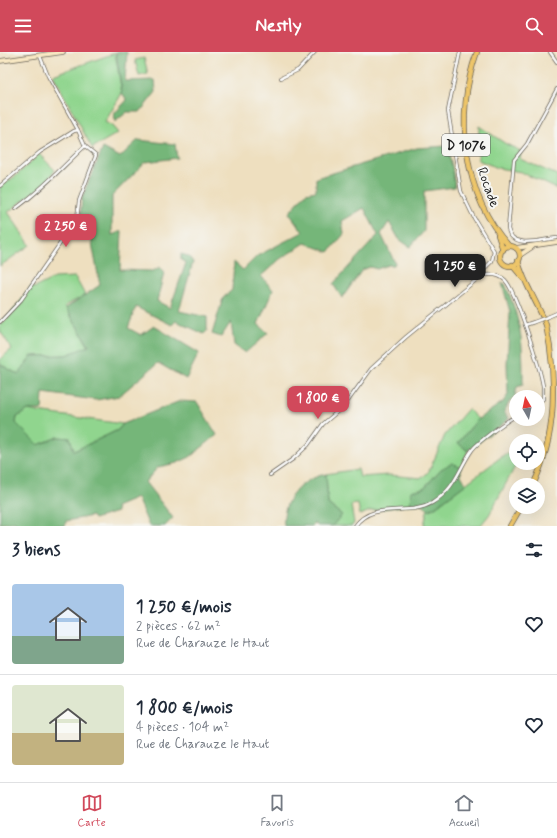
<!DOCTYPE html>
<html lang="fr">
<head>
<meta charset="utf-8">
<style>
  body { margin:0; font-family:Mynerve,sans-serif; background:#f6f6f7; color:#1f2937; height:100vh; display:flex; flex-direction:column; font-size:15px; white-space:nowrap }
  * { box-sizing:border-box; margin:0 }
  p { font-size:13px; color:#747a83 }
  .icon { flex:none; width:22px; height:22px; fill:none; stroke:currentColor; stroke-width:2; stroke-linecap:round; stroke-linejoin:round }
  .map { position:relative; height:474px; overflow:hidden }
  .panel { display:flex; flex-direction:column; background:#fff; flex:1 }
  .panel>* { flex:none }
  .needle { width:26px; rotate:351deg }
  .buttons { position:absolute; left:509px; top:338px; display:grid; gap:8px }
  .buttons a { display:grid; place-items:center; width:36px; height:36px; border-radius:50%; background:#fff; box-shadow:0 4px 16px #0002; font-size:20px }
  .price { position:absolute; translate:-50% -34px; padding:0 9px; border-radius:8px; background:#d1495b; color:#fff; font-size:13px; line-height:26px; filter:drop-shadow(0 1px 2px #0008) }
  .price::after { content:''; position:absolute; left:50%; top:24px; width:12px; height:9px; margin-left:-6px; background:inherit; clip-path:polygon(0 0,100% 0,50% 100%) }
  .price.active { background:#222; color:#fff }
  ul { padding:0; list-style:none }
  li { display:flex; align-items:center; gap:12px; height:100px; padding:0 12px }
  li+li { border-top:1px solid #e0e1e3 }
  li span { display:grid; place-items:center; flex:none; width:112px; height:80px; border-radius:4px; color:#555 }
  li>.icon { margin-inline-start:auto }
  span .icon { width:48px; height:48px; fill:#fffc; stroke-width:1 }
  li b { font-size:17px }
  h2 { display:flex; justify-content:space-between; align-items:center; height:48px; padding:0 12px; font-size:17px }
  header { display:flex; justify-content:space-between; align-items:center; height:52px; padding:0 12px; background:#d1495b; color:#fff; font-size:18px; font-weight:800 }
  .dock { display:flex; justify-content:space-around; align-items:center; height:56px; border-top:1px solid #e0e1e3; background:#fff; font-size:11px; color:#747a83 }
  .dock a { display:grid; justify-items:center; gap:2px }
  .dock .active { color:#d1495b }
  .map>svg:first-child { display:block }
  .green { fill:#90d58e; stroke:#567855 }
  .forest { fill:#74b679; stroke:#48694a }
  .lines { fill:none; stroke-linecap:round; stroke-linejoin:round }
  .street-casing { stroke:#666055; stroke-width:4 }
  .secondary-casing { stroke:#666055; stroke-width:5.5 }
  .primary-casing { stroke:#666055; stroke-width:6 }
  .street { stroke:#fff; stroke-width:2.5 }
  .secondary { stroke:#f8e8c3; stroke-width:4 }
  .primary { stroke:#edc569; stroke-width:4.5 }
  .street-bridge-casing { stroke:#666055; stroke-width:4; stroke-linecap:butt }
  .street-bridge { stroke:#fff; stroke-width:2.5 }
  .labels { text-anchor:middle; stroke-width:4; stroke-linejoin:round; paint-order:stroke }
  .shield { fill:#f6f6f2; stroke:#5d5d5c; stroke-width:1 }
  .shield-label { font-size:13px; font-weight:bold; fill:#1c1c1c }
  .street-label { font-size:14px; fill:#1c1c1c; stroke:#f6f6f2 }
</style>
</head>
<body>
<header><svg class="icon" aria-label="menu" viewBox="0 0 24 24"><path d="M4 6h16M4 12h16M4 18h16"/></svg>Nestly<svg class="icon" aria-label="search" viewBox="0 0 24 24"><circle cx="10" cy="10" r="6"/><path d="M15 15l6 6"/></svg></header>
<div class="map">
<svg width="557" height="474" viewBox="0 0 557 474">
  <rect width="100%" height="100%" fill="#f6f6f2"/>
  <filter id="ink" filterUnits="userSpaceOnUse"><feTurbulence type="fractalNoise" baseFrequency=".025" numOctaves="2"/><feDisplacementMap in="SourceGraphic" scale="8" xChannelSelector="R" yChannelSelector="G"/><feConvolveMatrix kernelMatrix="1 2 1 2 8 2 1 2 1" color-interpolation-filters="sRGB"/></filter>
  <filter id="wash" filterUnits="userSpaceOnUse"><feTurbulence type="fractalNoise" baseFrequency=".012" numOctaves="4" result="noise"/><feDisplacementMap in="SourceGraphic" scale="16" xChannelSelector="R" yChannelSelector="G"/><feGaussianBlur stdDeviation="0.9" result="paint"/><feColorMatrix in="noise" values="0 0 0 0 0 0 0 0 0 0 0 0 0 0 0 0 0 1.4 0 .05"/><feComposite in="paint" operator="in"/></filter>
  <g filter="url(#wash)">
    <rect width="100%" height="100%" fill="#eedfbf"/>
    <!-- green -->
    <g class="green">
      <polygon points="115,1 122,41 105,70 112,74 118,81 92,96 53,23"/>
      <polygon points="144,6 148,22 139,24 135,8"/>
      <polygon points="479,74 506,92 521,99 520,107 557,123 557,137 521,120 498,116 478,108"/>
      <polygon points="39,102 55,118 45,132 8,160 30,193 0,214 0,135 17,123"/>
      <polygon points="75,225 85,243 65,254 89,295 66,303 31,304 19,323 0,312 0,307 12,297 0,279 0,272 8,265 32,234 34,236 54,226"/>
      <polygon points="468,357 478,367 458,391 468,399 461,415 441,417 424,436 411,439 410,453 370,459 360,463 358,452 351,453 354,471 352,474 332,474 342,463 328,452 326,422 358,417 360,425 388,423 422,426 429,419 445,383"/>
      <polygon points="28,358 38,360 123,372 118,378 74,399 70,386 58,385 38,393 16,371 17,365"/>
      <polygon points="505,402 516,402 517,411 489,463 480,474 424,474 427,459 434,456"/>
    </g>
    <!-- forest -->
    <g class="forest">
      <polygon points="116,0 127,0 125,29 155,28 156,40 140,60 127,60 115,70 114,62 127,48 122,41"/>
      <polygon points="138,88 175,92 177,106 145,110 112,144 112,183 122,179 120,218 153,219 160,215 164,221 157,249 170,256 186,211 181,208 181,202 188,204 193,210 179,259 207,265 207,279 204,282 176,269 172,273 136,255 128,276 141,283 154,274 199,301 186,327 158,311 119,344 96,348 43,341 42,358 28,358 17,365 16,371 38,393 58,385 70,386 74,399 118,378 123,372 180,349 197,350 217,383 190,405 177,411 158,415 145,430 173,466 165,474 149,474 137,446 116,455 117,460 94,467 92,464 66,469 65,474 16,474 15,470 0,472 0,312 19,323 31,304 66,303 89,294 66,256 100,233 91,186 73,182 80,170 82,145 103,96 120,105"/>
      <polygon points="446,94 452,114 455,135 424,139 424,179 410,195 399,187 389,170 381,182 395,211 394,213 388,213 377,217 370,215 362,218 342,246 333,232 378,183 364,156 342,169 344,182 329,200 305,191 280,207 261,224 273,238 258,272 268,281 245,301 234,293 231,270 221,285 212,282 223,246 232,238 234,210 243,218 257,204 303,180 289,161 306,141 316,139 316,126 417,96"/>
      <path d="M502 231 505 232C522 271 523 291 523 333L517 335 515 344 510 349 504 360 509 367 468 399 458 391 478 367 503 350 508 343 507 312 510 260Z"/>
      <polygon points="452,411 461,415 461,423 466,432 435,455 428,458 423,452 410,453 411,439 424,436 441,417"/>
      <path d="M326 422 328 452 342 463 332 474H318L314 471 312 474H284C281 448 301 427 326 422Z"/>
    </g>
  </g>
  <g filter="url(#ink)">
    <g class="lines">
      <defs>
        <g id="street">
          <polyline points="460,0 448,59 461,139 474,166 494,199 492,209 483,218 481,224"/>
          <polyline points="550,0 557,10"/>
          <polyline points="40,4 48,24 78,78"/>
          <polyline points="281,26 298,18 315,0"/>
          <path d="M557 37 527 92 514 108 508 177C512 198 543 187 557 186"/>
          <polyline points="0,134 40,100 74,79 78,78 85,94 96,103 79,149 77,167 21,248 0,270"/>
          <path d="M15 157C42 138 61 116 85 94"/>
          <polyline points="550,264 557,261"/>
          <polyline points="525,273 534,270"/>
          <path d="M270 423 293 407 308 393 323 372 345 353 371 317 406 285 481 224C489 222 498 221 505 228 516 239 540 316 543 334 543 338 543 343 543 347L538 351"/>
          <path d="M355 474C373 448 408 465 432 451 456 436 458 418 472 398 479 389 506 369 516 364"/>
        </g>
        <g id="secondary">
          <polyline points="0,9 63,0"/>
          <polyline points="516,196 557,190"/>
          <polyline points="520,203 532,195"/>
        </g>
        <g id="primary">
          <path d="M477 0C454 64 463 143 509 194"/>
          <polyline points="498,183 503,198"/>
          <circle cx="510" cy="204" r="10"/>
          <path d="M518 209C524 232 538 251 546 273 557 325 557 384 533 433"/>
          <polyline points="512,213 523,226"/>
          <polyline points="510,474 521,455"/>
        </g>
      </defs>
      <!-- street casing -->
      <use href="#street" class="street-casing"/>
      <!-- secondary casing -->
      <use href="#secondary" class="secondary-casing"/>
      <!-- primary casing -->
      <use href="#primary" class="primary-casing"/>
      <!-- street -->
      <use href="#street" class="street"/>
      <!-- secondary -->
      <use href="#secondary" class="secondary"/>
      <!-- primary -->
      <use href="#primary" class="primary"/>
      <defs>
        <polyline id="street-bridge" points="534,270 550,264"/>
      </defs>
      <!-- street-bridge casing -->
      <use href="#street-bridge" class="street-bridge-casing"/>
      <!-- street-bridge -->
      <use href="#street-bridge" class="street-bridge"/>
    </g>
  </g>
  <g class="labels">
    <!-- shield labels -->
    <rect class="shield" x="442" y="82" width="48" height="22" rx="3"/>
    <g class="shield-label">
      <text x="466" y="98">D 1076</text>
    </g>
    <!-- street labels -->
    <g class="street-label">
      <text transform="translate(489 135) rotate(70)" y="5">Rocade</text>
    </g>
  </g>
</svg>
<div class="buttons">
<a><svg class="needle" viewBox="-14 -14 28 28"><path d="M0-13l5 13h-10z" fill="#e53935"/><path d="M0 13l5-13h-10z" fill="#747a83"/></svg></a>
<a><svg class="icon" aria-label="locate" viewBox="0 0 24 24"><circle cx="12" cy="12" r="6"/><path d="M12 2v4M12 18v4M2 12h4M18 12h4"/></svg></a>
<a><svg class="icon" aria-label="layers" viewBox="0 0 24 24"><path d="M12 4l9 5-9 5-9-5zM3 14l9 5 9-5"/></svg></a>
</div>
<b class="price" style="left:66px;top:196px">2 250 €</b>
<b class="price active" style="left:455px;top:236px">1 250 €</b>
<b class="price" style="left:318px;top:368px">1 800 €</b>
</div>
<section class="panel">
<h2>3 biens<svg class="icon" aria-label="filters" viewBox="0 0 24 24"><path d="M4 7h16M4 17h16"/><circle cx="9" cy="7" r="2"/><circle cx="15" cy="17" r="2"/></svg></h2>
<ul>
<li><span style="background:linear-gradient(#a9c7e8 65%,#7fa58c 0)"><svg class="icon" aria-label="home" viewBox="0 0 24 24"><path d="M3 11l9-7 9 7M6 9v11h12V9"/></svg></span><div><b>1 250 €/mois</b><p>2 pièces · 62 m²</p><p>Rue de Charauze le Haut</p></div><svg class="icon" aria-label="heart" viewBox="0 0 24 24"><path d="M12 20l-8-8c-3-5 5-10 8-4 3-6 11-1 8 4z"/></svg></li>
<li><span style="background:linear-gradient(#dfe7d0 60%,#c2b280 0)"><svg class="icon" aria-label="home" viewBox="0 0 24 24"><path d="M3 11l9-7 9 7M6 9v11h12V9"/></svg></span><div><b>1 800 €/mois</b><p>4 pièces · 104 m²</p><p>Rue de Charauze le Haut</p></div><svg class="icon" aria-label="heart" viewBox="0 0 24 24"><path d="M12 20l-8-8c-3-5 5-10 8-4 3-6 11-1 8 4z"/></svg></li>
</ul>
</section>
<nav class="dock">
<a class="active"><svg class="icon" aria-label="map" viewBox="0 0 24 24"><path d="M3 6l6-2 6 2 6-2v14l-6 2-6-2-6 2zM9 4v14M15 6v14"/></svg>Carte</a>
<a><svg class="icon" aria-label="saved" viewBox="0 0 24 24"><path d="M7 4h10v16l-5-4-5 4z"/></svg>Favoris</a>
<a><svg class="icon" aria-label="home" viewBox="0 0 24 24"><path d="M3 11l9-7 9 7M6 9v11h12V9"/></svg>Accueil</a>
</nav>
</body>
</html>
